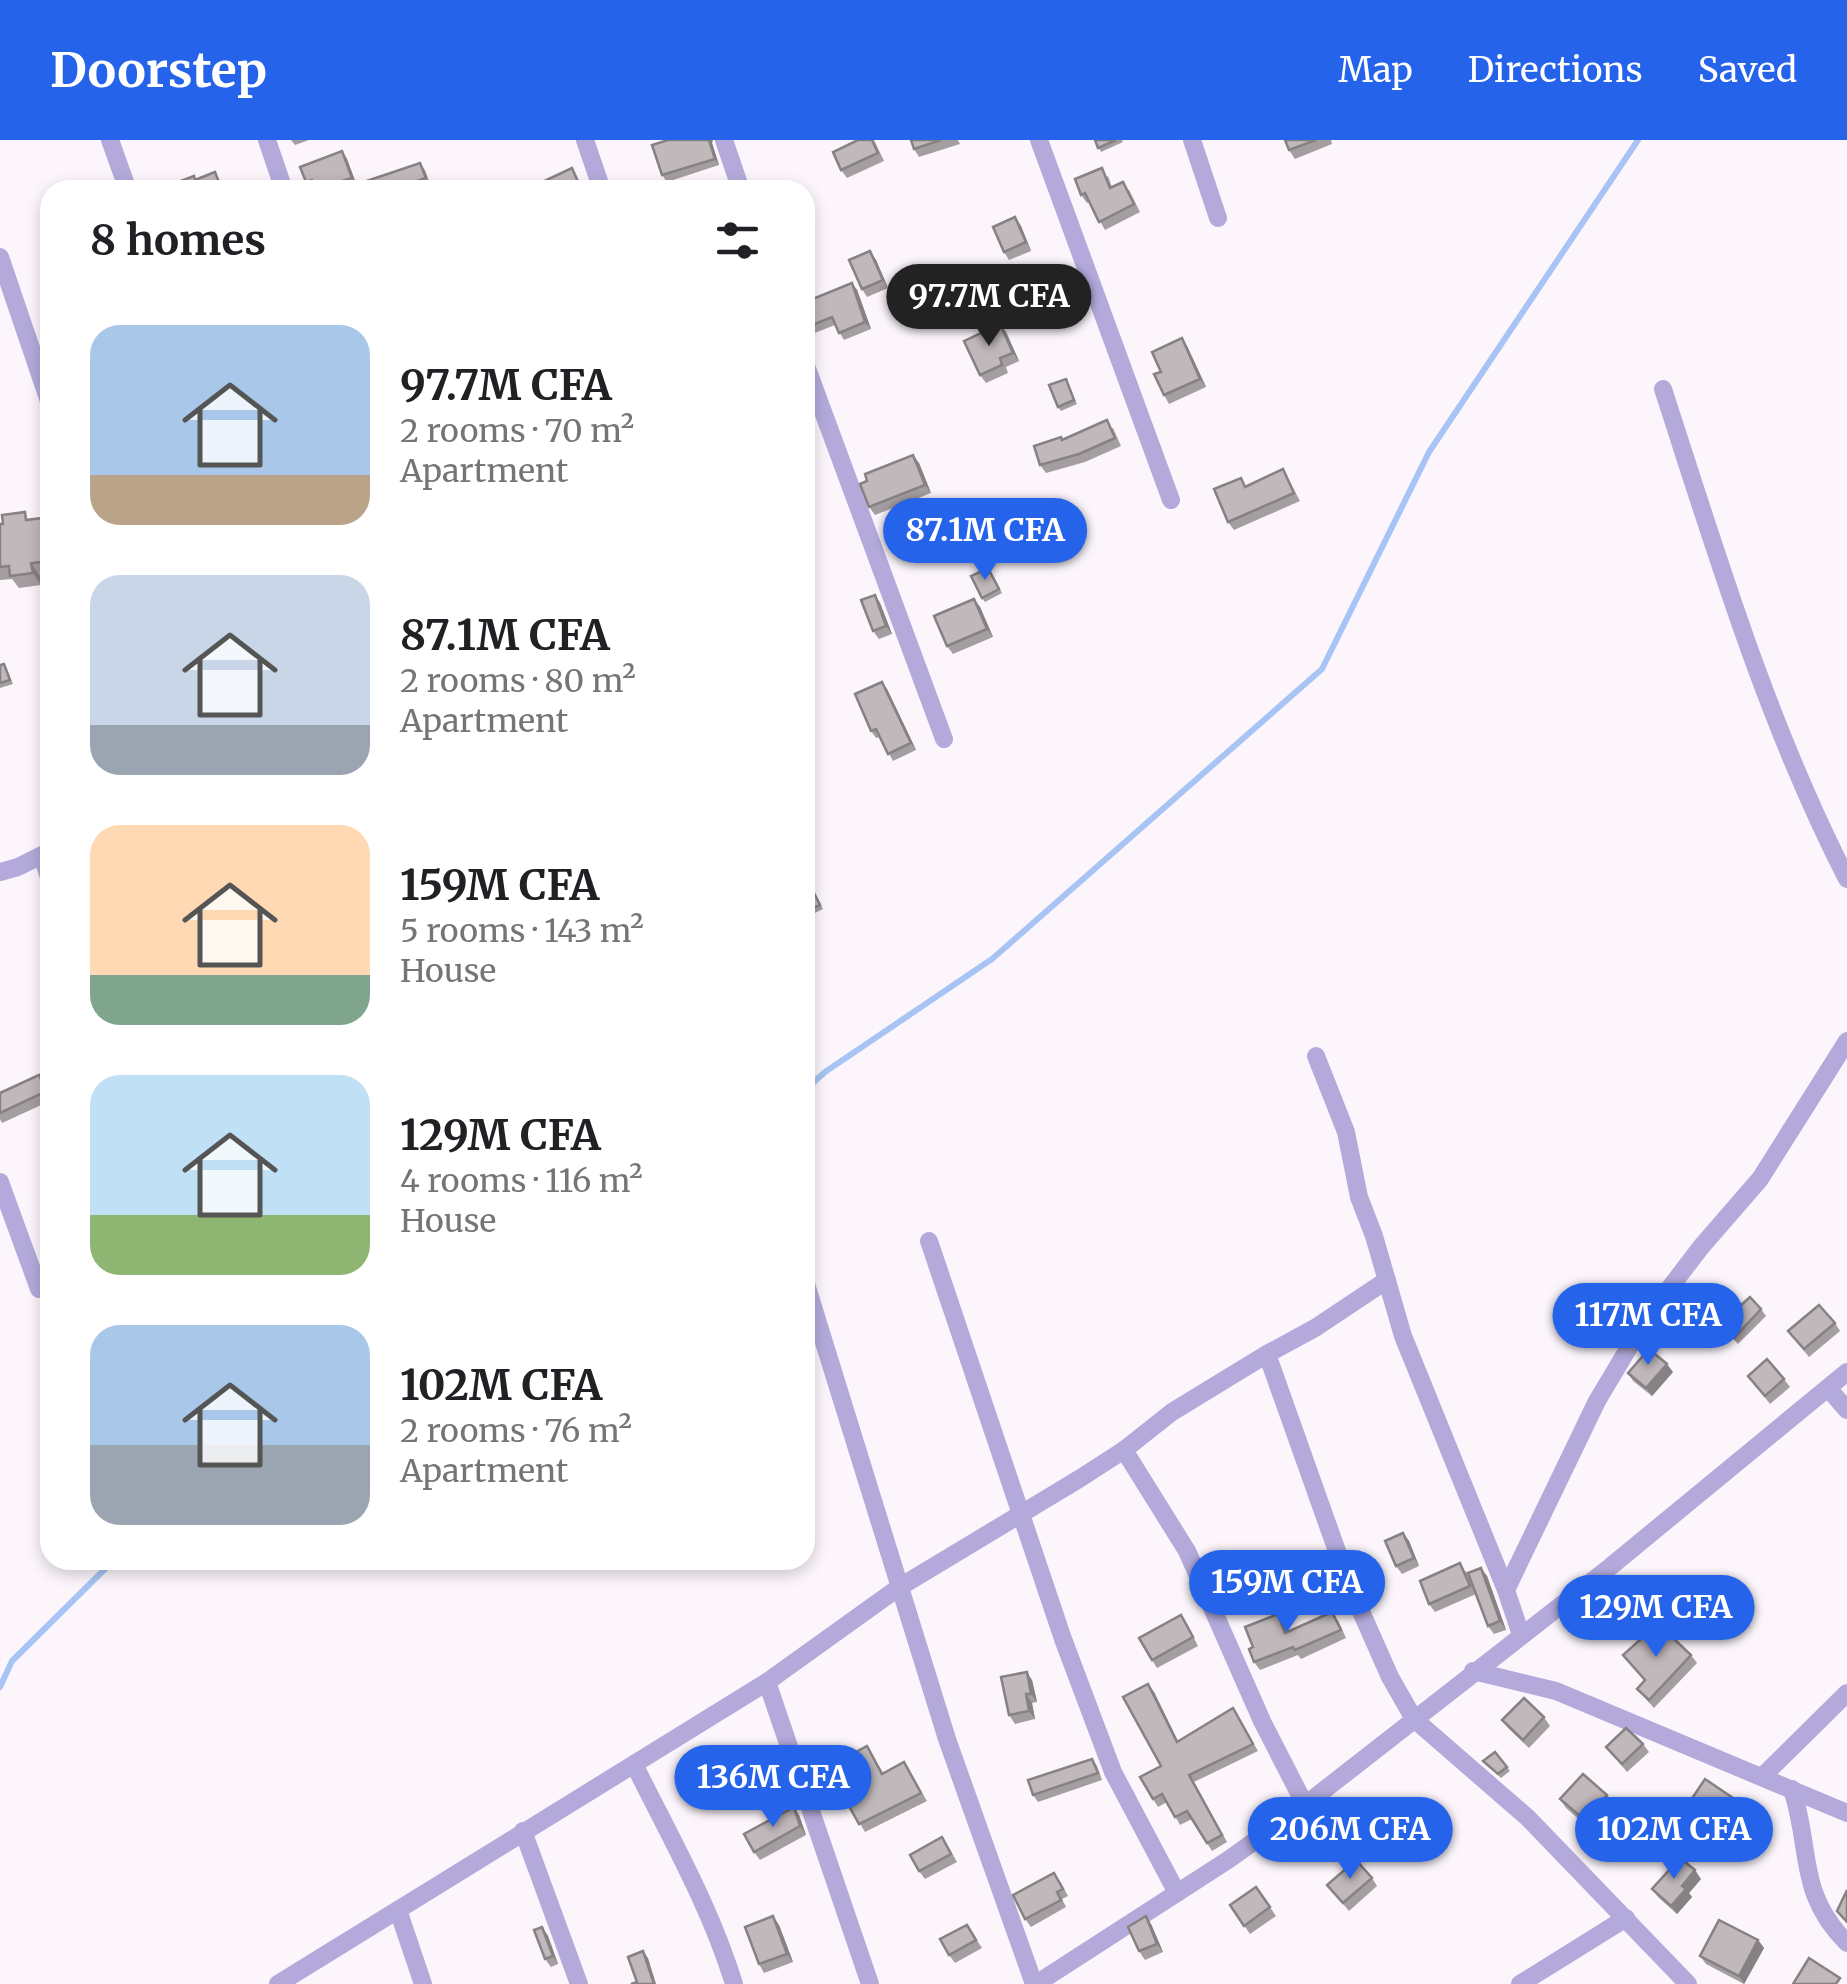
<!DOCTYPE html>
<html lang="en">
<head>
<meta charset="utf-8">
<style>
  body { margin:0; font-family:Merriweather,serif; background:#f6f6f6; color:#202124; height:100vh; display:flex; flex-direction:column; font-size:38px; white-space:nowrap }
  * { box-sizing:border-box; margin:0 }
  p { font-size:32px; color:#757577 }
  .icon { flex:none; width:55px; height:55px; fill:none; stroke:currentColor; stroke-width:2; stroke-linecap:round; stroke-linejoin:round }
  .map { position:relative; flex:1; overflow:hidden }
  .panel { position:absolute; left:40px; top:40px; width:775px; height:1390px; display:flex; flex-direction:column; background:#fff; border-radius:30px; box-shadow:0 5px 15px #0003 }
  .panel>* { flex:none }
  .price { position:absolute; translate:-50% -85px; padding:0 22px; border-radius:35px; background:#2563eb; color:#fff; font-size:32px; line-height:65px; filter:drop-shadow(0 2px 5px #0008) }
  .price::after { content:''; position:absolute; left:50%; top:60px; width:30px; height:22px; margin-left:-15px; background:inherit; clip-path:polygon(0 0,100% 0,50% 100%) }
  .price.on { background:#222; color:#fff }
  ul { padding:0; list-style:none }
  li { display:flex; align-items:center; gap:30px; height:250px; padding:0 50px }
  li span { display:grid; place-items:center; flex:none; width:280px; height:200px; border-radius:30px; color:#555 }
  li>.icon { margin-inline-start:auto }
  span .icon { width:120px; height:120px; fill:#fffc; stroke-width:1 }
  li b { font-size:42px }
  h2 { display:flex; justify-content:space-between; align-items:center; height:120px; padding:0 50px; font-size:42px }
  header { display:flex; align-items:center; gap:60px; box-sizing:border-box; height:140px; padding:0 50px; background:#2563eb; color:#fff }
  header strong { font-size:48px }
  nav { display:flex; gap:55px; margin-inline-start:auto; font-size:35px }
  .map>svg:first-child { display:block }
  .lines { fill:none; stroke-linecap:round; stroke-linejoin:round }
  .stream { stroke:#a7c4f4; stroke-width:6 }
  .minor { stroke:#b3aadb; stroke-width:18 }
  .wall { fill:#a59ea0 }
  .shaded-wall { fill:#868182 }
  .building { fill:#c0b8ba; stroke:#868182; stroke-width:2.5 }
</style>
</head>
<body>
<header>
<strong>Doorstep</strong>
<nav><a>Map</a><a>Directions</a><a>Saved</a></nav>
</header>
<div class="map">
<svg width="1847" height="1844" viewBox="0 0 1847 1844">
  <rect width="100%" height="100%" fill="#fcf6fc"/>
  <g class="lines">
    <!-- stream -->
    <g class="stream">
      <polyline points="805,950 825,932 992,819 1322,529 1429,312 1638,0"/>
      <polyline points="0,1547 12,1521 114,1420"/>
    </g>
    <!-- minor -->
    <g class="minor">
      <polyline points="110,0 128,50"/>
      <polyline points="267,0 284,50"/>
      <polyline points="585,0 602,50"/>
      <polyline points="724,0 741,50"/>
      <polyline points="1039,0 1171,360"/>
      <polyline points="1192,0 1218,78"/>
      <polyline points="0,117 50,264"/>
      <polyline points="805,223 944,599"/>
      <path d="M1663 249C1717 415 1767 583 1847 739"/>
      <polyline points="42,716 50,740"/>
      <polyline points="0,732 18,727 50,711"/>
      <polyline points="1316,916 1346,992 1359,1057 1374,1096 1403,1196 1506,1450"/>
      <polyline points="0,1042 39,1149"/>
      <polyline points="929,1101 1063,1499 1113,1632 1177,1753"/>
      <polyline points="805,1141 947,1599 1034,1844"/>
      <polyline points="1267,1214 1348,1442 1390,1537 1414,1579 1528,1678 1688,1844"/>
      <polyline points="1828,1248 1847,1270"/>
      <polyline points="1124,1310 1187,1411 1262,1581 1305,1665"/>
      <polyline points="1521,1495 1506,1450 1597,1261 1646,1179 1701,1107 1760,1039 1847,901"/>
      <polyline points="1473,1531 1556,1551 1847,1673"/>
      <polyline points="767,1542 870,1844"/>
      <path d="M634 1624C670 1697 710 1766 734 1844"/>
      <polyline points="1763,1636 1847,1553"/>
      <path d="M1792 1649C1812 1711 1797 1753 1847 1803"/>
      <polyline points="523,1691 579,1844"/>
      <polyline points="398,1770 423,1844"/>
      <polyline points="278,1844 767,1542 898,1448 1079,1339 1124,1310 1172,1272 1267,1214 1315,1188 1387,1140"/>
      <polyline points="1036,1844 1228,1720 1305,1665 1610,1427 1847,1232"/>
      <polyline points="1520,1844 1626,1778"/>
    </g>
  </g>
  <!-- wall -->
  <g class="wall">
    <polygon points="291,0 309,0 295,5"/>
    <polygon points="858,0 874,0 884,21 847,38 841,30"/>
    <polygon points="911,0 958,0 960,4 919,17 914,9"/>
    <polygon points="1095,0 1122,0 1123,2 1101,12"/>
    <polygon points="1285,0 1331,0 1332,4 1295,19 1289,10"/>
    <polygon points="712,3 719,25 667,42 662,35"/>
    <polygon points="342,11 347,19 356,44 420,23 425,30 431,46 420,50 316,50 315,49 311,50 306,42"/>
    <polygon points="572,28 584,50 544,50"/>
    <polygon points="1108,36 1112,47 1129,50 1140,72 1105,90 1089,62 1087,63 1081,55"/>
    <polygon points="1015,77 1021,86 1031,111 1009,120 1004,112"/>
    <polygon points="870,111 876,120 888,148 867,157 862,149"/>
    <polygon points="852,143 857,150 871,189 844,200 835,185 807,196 805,194 805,162"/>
    <polygon points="1006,192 1019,221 1006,227 1008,233 986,243 980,235"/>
    <polygon points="1182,198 1187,206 1206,247 1169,264 1164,255 1161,232"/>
    <polygon points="1066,239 1077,264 1061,271 1058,267"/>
    <polygon points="1113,288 1121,306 1085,322 1046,333 1040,325 1063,299"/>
    <polygon points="919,323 931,353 875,375 869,367 867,341"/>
    <polygon points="1283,329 1300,361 1234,390 1228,382 1247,346"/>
    <polygon points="805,364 812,383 805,386"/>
    <polygon points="50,377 50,434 40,436 41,445 19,448 12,439 0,440 0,384"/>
    <polygon points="991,432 1002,453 985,462 982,458"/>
    <polygon points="875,455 880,463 892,494 879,499 873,491"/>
    <polygon points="974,459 980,467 993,497 953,514 947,506"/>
    <polygon points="4,524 13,544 0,548 0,525"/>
    <polygon points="887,549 916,610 893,621 880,597 876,598 871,591"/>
    <polygon points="811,747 823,769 807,777 805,773 805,750"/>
    <polygon points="39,935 50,953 50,961 2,983 0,979 0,953"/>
    <polygon points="1739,1167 1761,1169 1766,1176 1738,1204 1715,1180"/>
    <polygon points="1835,1183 1840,1191 1809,1217 1788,1191"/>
    <polygon points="1673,1232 1652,1256 1633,1241 1628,1233"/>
    <polygon points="1748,1236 1784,1239 1790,1247 1770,1264"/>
    <polygon points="1403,1393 1409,1401 1419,1426 1402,1434 1396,1426"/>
    <polygon points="1466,1431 1476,1453 1487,1436 1506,1490 1494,1494 1488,1486 1476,1454 1435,1472 1429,1464"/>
    <polygon points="1645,1466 1648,1471 1642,1486 1618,1476 1615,1472"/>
    <polygon points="1278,1474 1288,1492 1338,1480 1346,1498 1301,1519 1298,1515 1260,1530 1254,1522"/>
    <polygon points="1187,1484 1198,1506 1157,1528 1152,1520"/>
    <polygon points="1623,1515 1691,1515 1697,1523 1654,1568 1637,1549 1645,1541"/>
    <polygon points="1032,1540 1037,1562 1032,1563 1035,1579 1015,1584 1009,1575"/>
    <polygon points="1154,1552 1178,1601 1233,1568 1258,1611 1194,1642 1227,1702 1212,1711 1192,1679 1180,1685 1167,1662 1158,1667 1153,1659 1161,1626"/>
    <polygon points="1544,1577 1550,1586 1529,1608 1508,1588 1502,1580"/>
    <polygon points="1643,1604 1649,1612 1627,1632 1606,1607"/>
    <polygon points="867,1606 883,1633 904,1622 927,1661 865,1692 845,1659 838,1663 832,1655"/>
    <polygon points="1092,1619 1097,1626 1102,1640 1038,1662 1033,1655"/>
    <polygon points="1483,1621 1507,1627 1510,1631 1501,1638"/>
    <polygon points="1560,1659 1613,1663 1590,1689 1566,1668"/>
    <polygon points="1687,1666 1748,1672 1731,1699 1693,1674"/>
    <polygon points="799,1675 806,1695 760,1720 754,1712"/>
    <polygon points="948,1706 957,1722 925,1739 919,1731"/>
    <polygon points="1372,1738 1377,1746 1349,1771 1327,1745"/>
    <polygon points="1701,1739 1689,1753 1692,1757 1677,1774 1658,1757 1652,1749"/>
    <polygon points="1059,1740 1068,1756 1062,1759 1066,1767 1031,1787 1025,1779"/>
    <polygon points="1256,1747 1276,1776 1250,1794 1230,1765"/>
    <polygon points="1151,1784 1163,1812 1145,1820 1139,1811"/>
    <polygon points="779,1785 793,1822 764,1833 759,1824"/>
    <polygon points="967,1785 982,1808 955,1823 949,1815"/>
    <polygon points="542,1787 548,1796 558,1824 551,1827 545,1819"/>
    <polygon points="1758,1800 1764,1808 1744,1844 1706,1824 1700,1816"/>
  </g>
  <!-- shaded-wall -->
  <g class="shaded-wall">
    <polygon points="709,0 713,0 712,3 719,25 715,19"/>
    <polygon points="342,11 347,19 357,46 352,38"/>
    <polygon points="1015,77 1021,86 1031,111 1026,102"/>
    <polygon points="870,111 876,120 888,148 883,140"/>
    <polygon points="852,143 857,150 871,189 865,182"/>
    <polygon points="1000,184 1006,192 1019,221 1013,213"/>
    <polygon points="1182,198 1187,206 1206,247 1200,239"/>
    <polygon points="913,315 919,323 931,353 925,345"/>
    <polygon points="31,423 40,436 41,445 33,433"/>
    <polygon points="875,455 880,463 892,494 886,486"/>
    <polygon points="974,459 980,467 993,497 987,489"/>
    <polygon points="882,542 887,549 916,610 911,603"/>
    <polygon points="1667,1224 1673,1232 1652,1256 1646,1248"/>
    <polygon points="1403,1393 1409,1401 1419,1426 1414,1418"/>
    <polygon points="1481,1428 1487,1436 1506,1490 1500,1481"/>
    <polygon points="1645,1466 1648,1471 1642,1486 1639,1481"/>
    <polygon points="1027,1532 1032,1540 1037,1562 1031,1554"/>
    <polygon points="1148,1544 1154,1552 1182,1610 1177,1602"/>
    <polygon points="1026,1554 1032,1563 1035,1579 1029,1571"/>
    <polygon points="1607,1655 1613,1663 1590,1689 1585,1680"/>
    <polygon points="1742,1664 1748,1672 1731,1699 1725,1691"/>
    <polygon points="794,1667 799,1675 806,1695 800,1686"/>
    <polygon points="1695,1730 1701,1739 1689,1753 1692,1757 1677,1774 1671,1766 1682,1746"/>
    <polygon points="773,1776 779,1785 793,1822 787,1814"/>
    <polygon points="1146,1776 1151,1784 1163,1812 1157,1804"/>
    <polygon points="542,1787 548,1796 558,1824 553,1816"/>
    <polygon points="1758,1800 1764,1808 1744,1844 1739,1836"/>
    <polygon points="643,1811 648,1818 656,1844 654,1844"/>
  </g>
  <!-- building -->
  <g class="building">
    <polygon points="668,0 709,0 715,19 662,35 652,5"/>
    <polygon points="858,0 872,0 878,13 841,30 833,12"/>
    <polygon points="911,0 941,0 914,9"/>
    <polygon points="1095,0 1116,0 1098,8"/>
    <polygon points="1285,0 1316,0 1289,10"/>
    <polygon points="342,11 352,38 316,49 312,40 306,42 300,27"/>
    <polygon points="420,23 426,38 409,44 411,50 343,50 343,49"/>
    <polygon points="572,28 579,44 567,50 544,50 540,43"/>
    <polygon points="1102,28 1110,48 1123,42 1134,64 1099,82 1085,53 1081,55 1075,39"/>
    <polygon points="215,32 222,50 166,50 165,47 194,36 195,40"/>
    <polygon points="1015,77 1026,102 1004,112 993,87"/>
    <polygon points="870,111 883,140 862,149 849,120"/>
    <polygon points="852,143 865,182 839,193 832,177 805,188 805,162"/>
    <polygon points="1000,184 1013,213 1000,218 1002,225 980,235 964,201"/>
    <polygon points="1182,198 1200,239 1164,255 1154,234 1161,232 1152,212"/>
    <polygon points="1066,239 1074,260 1058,267 1049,245"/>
    <polygon points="1107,280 1115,298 1079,314 1040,325 1034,306 1061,297 1062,300"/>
    <polygon points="913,315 925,345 869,367 860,344 867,341 865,334"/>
    <polygon points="1283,329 1294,353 1228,382 1214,349 1241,338 1245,347"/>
    <polygon points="25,372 26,380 50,377 50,421 31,423 33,433 10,436 9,426 0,427 0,384 3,384 2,375"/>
    <polygon points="988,428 999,449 982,458 971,436"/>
    <polygon points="875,455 886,486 873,491 861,460"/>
    <polygon points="974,459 987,489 947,506 934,476"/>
    <polygon points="4,524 10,540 0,543 0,525"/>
    <polygon points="882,542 911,603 888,614 876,589 871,591 855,554"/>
    <polygon points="811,747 820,765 805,772 805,750"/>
    <polygon points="39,935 47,951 0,973 0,953"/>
    <polygon points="1750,1157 1761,1169 1734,1198 1715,1180 1733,1162 1739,1167"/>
    <polygon points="1819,1165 1835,1183 1804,1209 1788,1191"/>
    <polygon points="1649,1209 1667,1224 1646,1248 1628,1233"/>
    <polygon points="1767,1219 1784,1239 1765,1256 1748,1236"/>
    <polygon points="1403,1393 1414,1418 1396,1426 1385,1401"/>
    <polygon points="1460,1423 1470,1446 1429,1464 1420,1441"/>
    <polygon points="1481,1428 1500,1481 1488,1486 1468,1433"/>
    <polygon points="1622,1457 1645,1466 1639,1481 1615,1472"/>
    <polygon points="1332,1472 1341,1490 1295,1510 1293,1507 1254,1522 1249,1509 1253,1507 1245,1487 1278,1474 1285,1493"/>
    <polygon points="1181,1475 1193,1497 1152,1520 1139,1498"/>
    <polygon points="1652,1489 1670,1495 1691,1515 1649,1560 1637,1549 1645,1540 1623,1515"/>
    <polygon points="1027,1532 1031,1554 1026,1554 1029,1571 1009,1575 1001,1537"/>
    <polygon points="1148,1544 1177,1602 1233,1568 1253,1604 1189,1635 1222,1695 1207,1703 1187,1671 1175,1677 1162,1654 1153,1659 1140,1637 1161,1626 1123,1557"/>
    <polygon points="1524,1558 1544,1577 1523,1600 1502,1580"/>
    <polygon points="1626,1588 1643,1604 1622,1624 1606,1607"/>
    <polygon points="867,1606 882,1634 904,1622 921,1653 859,1684 840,1650 832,1655 820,1632"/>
    <polygon points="1495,1612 1507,1627 1498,1634 1483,1621"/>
    <polygon points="1092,1619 1098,1633 1033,1655 1028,1640"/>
    <polygon points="1583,1634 1607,1655 1585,1680 1560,1659"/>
    <polygon points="1705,1639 1742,1664 1725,1691 1687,1666"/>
    <polygon points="794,1667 800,1686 754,1712 744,1694"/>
    <polygon points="942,1697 951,1714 919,1731 910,1715"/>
    <polygon points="1680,1718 1695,1730 1682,1746 1686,1749 1671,1766 1652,1749"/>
    <polygon points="1356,1720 1372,1738 1343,1763 1327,1745"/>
    <polygon points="1054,1733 1063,1749 1057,1752 1061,1760 1025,1779 1013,1755"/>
    <polygon points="1256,1747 1270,1767 1244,1786 1230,1765"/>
    <polygon points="1847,1750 1847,1782 1837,1771"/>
    <polygon points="773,1776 787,1814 759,1824 745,1787"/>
    <polygon points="1146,1776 1157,1804 1139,1811 1128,1787"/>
    <polygon points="1719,1780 1758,1800 1739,1836 1700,1816"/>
    <polygon points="967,1785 976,1800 949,1815 940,1799"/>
    <polygon points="542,1787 553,1816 545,1819 534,1790"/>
    <polygon points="643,1811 654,1844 631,1844 637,1842 628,1817"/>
    <polygon points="1809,1818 1840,1838 1836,1844 1793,1844"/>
  </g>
</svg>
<b class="price on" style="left:989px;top:209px">97.7M CFA</b>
<b class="price" style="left:985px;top:443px">87.1M CFA</b>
<b class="price" style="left:1648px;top:1228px">117M CFA</b>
<b class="price" style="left:1287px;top:1495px">159M CFA</b>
<b class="price" style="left:1656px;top:1520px">129M CFA</b>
<b class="price" style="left:773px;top:1690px">136M CFA</b>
<b class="price" style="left:1350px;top:1742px">206M CFA</b>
<b class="price" style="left:1674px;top:1742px">102M CFA</b>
<section class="panel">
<h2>8 homes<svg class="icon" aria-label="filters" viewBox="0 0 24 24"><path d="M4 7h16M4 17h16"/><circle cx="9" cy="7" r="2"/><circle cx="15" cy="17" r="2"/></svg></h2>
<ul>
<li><span style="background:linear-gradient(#a9c7e8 75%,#b9a48a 0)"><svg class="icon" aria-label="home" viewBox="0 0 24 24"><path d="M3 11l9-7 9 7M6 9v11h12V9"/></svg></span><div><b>97.7M CFA</b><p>2 rooms · 70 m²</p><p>Apartment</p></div></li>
<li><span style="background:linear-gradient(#c9d6e8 75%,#9aa5b1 0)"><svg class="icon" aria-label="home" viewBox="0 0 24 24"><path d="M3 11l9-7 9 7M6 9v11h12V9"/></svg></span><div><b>87.1M CFA</b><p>2 rooms · 80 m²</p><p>Apartment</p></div></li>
<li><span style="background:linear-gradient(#ffd9b3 75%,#7fa58c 0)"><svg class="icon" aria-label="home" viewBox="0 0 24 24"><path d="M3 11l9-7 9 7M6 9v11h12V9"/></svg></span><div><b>159M CFA</b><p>5 rooms · 143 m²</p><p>House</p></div></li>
<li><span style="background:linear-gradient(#bfe0f5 70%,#8fb573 0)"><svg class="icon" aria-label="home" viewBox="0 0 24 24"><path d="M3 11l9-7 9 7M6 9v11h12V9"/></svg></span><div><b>129M CFA</b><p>4 rooms · 116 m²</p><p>House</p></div></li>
<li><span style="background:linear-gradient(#a9c7e8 60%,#9aa5b1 0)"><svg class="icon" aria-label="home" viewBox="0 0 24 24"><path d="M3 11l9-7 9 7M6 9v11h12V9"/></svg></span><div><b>102M CFA</b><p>2 rooms · 76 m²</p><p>Apartment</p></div></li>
</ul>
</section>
</div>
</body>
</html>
